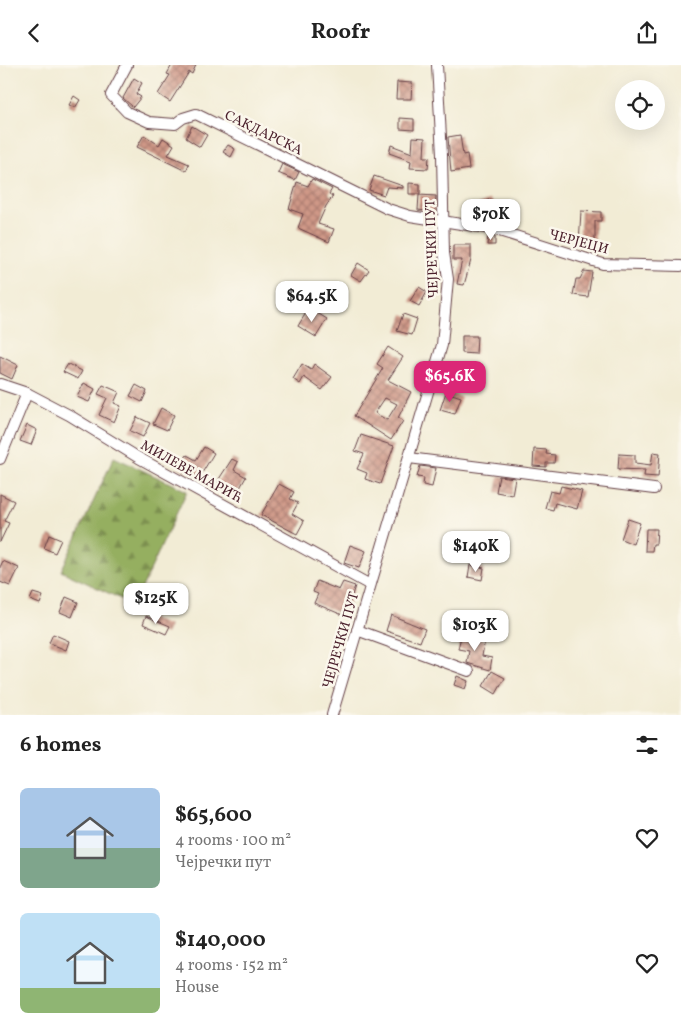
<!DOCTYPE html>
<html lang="en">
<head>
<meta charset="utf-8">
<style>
  body { margin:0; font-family:Vollkorn,serif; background:#f2f2f2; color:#222; height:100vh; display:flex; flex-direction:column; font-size:19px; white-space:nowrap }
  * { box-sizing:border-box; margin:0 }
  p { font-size:16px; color:#767676 }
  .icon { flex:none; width:28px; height:28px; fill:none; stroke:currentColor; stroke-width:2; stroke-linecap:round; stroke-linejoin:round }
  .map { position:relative; height:650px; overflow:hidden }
  .details { display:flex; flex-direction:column; background:#fff; flex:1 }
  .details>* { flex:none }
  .buttons { position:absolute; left:615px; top:15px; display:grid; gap:10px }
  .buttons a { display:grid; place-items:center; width:50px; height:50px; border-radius:50%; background:#fff; box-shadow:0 5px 20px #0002; font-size:25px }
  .price { position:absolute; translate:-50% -42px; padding:0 11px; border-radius:10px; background:#fff; color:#222; font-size:16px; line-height:32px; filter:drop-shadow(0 1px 2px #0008) }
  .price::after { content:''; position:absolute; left:50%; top:30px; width:15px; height:11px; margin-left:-8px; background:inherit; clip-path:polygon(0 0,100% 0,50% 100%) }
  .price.active { background:#db2777; color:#fff }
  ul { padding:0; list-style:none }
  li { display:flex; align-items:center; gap:15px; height:125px; padding:0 20px }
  li span { display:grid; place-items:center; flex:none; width:140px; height:100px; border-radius:8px; color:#555 }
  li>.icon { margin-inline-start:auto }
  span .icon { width:60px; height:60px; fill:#fffc; stroke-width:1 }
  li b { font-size:21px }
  h2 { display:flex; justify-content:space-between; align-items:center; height:60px; padding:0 20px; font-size:21px }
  header { display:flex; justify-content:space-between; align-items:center; height:65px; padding:0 20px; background:#fff; font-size:22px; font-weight:700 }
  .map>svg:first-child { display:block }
  .forest { fill:url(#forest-firs); stroke:#706746 }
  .building { fill:url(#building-cross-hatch); fill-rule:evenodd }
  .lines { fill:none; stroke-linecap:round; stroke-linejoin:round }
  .minor-casing { stroke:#633e44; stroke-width:12 }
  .minor { stroke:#fff; stroke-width:10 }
  .labels { text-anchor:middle; stroke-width:5; stroke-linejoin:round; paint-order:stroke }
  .street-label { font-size:14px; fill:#4a1f2b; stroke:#fbf7ec }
</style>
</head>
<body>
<header><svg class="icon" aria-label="back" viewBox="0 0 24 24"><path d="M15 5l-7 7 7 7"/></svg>Roofr<svg class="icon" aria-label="share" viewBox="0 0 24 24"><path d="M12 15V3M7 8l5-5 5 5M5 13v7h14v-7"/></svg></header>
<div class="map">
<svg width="681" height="650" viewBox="0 0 681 650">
  <defs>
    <pattern id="forest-firs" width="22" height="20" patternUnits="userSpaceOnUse" patternTransform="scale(1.25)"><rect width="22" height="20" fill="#95af60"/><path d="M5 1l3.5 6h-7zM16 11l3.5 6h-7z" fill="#7c8e4f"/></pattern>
    <pattern id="building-cross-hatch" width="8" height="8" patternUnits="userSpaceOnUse" patternTransform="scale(1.25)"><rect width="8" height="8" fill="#cf9887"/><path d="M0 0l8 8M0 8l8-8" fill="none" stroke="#aa7b6f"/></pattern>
  </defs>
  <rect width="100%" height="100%" fill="#fbf7ec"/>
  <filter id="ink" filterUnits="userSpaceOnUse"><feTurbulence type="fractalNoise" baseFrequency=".02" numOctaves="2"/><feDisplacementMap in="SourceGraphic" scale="10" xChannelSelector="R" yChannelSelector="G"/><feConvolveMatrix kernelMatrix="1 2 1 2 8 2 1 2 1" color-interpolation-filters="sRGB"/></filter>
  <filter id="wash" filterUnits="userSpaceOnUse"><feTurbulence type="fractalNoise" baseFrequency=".0096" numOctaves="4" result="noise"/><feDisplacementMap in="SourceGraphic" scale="20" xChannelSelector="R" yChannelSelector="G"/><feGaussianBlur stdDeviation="1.12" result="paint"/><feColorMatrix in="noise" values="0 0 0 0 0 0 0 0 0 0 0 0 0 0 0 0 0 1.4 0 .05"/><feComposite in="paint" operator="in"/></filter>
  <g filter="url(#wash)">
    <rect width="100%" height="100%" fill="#f2ecd5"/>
    <!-- forest -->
    <polygon class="forest" points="114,392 187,426 134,540 61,506"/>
    <g id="blocks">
      <!-- building -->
      <g class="building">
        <polygon points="172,0 196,0 192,9 189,7 170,37 158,29 170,10 167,9"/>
        <polygon points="134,13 142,18 136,29 141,32 133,42 123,33"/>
        <polygon points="397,17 412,18 411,34 396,34"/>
        <polygon points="74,31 80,35 75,43 69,40"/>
        <polygon points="400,53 414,54 414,65 400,64"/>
        <polygon points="192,61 207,70 200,82 186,73"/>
        <polygon points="144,70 159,80 163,73 174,80 168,90 189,99 186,106 137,82"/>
        <polygon points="460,70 463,90 467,89 469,104 451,107 448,72"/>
        <polygon points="413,72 425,73 424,92 429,92 428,104 410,103 411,96 389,88 391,80 412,88"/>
        <polygon points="228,80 235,84 231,92 223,87"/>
        <polygon points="282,99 299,107 295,115 278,108"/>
        <polygon points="374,111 403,121 403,123 387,122 384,130 369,125"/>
        <polygon points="312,114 332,124 329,129 333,131 326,141 318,159 334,164 329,177 298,163 303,149 289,144 297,117 308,121"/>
        <polygon points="409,118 420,119 420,129 409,129"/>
        <polygon points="419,130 436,131 435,147 418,145"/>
        <polygon points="491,134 495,144 478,151 474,141"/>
        <polygon points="581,146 601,147 601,156 595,156 595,179 579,179"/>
        <polygon points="488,171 495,172 495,180 487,180"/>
        <polygon points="453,180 471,180 471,195 464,220 457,219 462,195 453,195"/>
        <polygon points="358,198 369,205 361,216 351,210"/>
        <polygon points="584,206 592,207 588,232 573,230 576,214 580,214"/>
        <polygon points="419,222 427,227 419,241 410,236"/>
        <polygon points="309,243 327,254 316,272 298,261"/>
        <polygon points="403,249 417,254 412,270 397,266"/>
        <polygon points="462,271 477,271 476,289 462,288"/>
        <path d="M388 282 403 292 388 315 411 327 398 353 403 356 391 375 354 351 383 303 377 299ZM385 333 397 339 387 355 375 348Z"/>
        <polygon points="0,291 18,300 12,314 0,308"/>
        <polygon points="68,299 82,306 78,314 63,307"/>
        <polygon points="302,299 311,305 314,299 332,312 322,325 304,312 300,319 293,314"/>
        <polygon points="445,308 455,312 450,326 440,322"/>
        <polygon points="84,318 95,324 89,337 77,332"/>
        <polygon points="103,320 119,327 114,338 121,341 114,357 99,350 107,333 98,329"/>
        <polygon points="136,320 147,326 142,337 130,331"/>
        <polygon points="446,327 461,332 455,349 440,345"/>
        <polygon points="161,343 174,350 167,365 153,359"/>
        <polygon points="137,352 150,358 143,372 130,366"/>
        <polygon points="27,360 37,365 31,380 20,376"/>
        <polygon points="361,370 394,381 380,419 365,414 367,408 357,404 364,389 355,386"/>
        <polygon points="204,382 214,388 199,413 179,402 187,390 196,395"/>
        <polygon points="534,384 547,385 546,389 555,390 554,398 546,398 546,402 533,401"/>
        <polygon points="653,387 660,388 658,412 644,411 645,405 618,404 619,389 635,390 635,398 651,400"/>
        <polygon points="232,394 238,397 234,405 246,412 237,428 217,417"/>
        <polygon points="420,401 436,403 432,422 423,420 424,413 417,412"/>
        <polygon points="499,411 515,413 512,430 496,427"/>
        <polygon points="279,419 294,427 290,434 298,438 292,449 304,456 297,469 261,450"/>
        <polygon points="561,421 582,426 577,444 555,438 553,445 545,443 550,426 559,428"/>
        <polygon points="0,429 14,436 4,456 9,458 0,477"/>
        <polygon points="628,454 640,458 633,479 621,474"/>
        <polygon points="646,464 657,464 656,479 653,479 652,486 645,486"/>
        <polygon points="49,470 61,475 55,488 44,483"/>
        <polygon points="350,480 366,486 359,503 344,498"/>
        <polygon points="3,496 19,503 10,521 0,517 0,502"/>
        <polygon points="470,500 484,503 482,515 468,512"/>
        <polygon points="317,516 339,525 343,517 355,521 345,551 314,538 318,529 313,527"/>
        <polygon points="152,525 168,531 164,541 148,535"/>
        <polygon points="33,528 43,531 40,539 30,535"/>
        <polygon points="66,532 78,537 72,552 60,547"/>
        <polygon points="391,550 425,564 420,577 386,566"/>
        <polygon points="146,551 170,561 166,569 143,559"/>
        <polygon points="53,569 69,576 66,585 49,578"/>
        <polygon points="461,571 485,575 482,591 492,593 490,605 467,598 469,586 458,584"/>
        <polygon points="492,606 505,613 496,629 483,621"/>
        <polygon points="457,611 468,616 465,624 454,620"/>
      </g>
    </g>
  </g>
  <g filter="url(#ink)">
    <use href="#blocks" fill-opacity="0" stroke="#633e44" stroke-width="1"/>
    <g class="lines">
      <defs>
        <g id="minor">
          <polyline points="127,0 111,30 127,47 149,57 175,59 183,53 196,49 388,144 410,151 493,164 603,199 681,201"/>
          <polyline points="0,319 27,328 69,350 139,393 370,520"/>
          <polyline points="409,393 654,424"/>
          <polyline points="0,394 27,328"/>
          <polyline points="357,565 469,606"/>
          <polyline points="332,650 442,280 448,214 444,188 442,90 437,0"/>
        </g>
      </defs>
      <!-- minor casing -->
      <use href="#minor" class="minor-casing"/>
      <!-- minor -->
      <use href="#minor" class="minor"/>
    </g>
  </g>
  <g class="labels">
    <!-- street labels -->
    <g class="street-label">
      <text transform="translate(264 67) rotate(26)" y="5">САКДАРСКА</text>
      <text transform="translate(579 176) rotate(15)" y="5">ЧЕРЈЕЦИ</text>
      <text transform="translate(431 184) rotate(-92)" y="5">ЧЕЈРЕЧКИ ПУТ</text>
      <text transform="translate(192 406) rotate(29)" y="5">МИЛЕВЕ МAРИЋ</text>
      <text transform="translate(340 575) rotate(-74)" y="5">ЧЕЈРЕЧКИ ПУТ</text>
    </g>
  </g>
</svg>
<div class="buttons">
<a><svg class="icon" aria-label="locate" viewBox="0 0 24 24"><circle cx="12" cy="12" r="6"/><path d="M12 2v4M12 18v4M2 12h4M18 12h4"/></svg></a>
</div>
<b class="price" style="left:491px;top:176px">$70K</b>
<b class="price" style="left:312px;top:258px">$64.5K</b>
<b class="price active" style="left:450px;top:338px">$65.6K</b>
<b class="price" style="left:476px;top:508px">$140K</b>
<b class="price" style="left:156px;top:560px">$125K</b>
<b class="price" style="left:475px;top:587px">$103K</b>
</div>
<section class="details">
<h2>6 homes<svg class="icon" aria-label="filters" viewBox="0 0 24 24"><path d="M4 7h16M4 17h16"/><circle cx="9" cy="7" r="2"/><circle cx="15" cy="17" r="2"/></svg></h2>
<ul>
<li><span style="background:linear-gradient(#a9c7e8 60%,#7fa58c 0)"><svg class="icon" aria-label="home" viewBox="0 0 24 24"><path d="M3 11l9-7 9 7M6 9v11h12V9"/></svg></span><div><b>$65,600</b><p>4 rooms · 100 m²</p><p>Чејречки пут</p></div><svg class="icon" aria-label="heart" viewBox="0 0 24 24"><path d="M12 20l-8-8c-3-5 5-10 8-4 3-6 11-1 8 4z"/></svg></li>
<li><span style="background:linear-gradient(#bfe0f5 75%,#8fb573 0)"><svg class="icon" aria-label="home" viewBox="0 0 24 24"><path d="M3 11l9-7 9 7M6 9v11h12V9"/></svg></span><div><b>$140,000</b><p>4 rooms · 152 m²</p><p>House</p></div><svg class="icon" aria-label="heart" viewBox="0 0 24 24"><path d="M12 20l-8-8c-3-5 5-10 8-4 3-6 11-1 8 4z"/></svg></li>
</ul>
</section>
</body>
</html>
